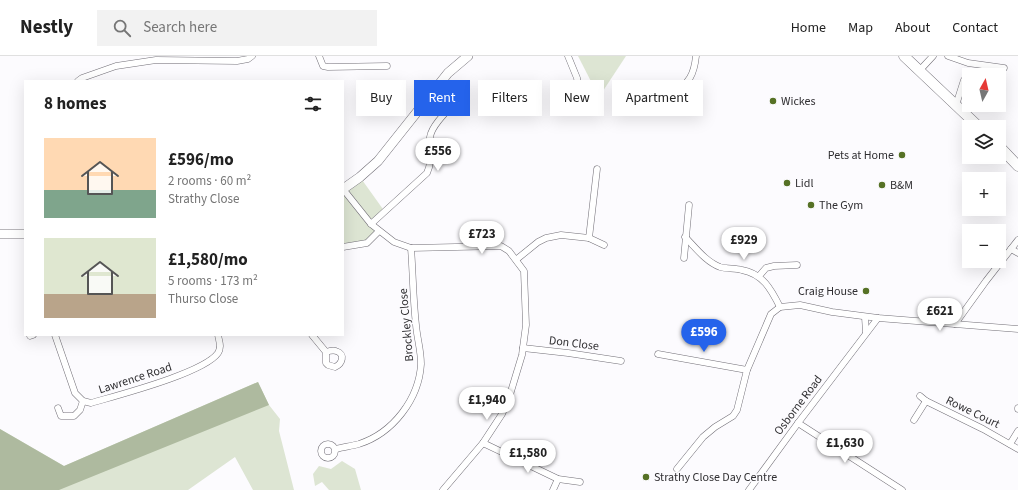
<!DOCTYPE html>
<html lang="en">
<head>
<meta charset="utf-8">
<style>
  body { margin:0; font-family:"Source Sans 3",sans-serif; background:#f2f2f2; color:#222; height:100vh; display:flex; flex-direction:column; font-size:15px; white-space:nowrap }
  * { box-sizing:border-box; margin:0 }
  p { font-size:13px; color:#767676 }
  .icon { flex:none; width:22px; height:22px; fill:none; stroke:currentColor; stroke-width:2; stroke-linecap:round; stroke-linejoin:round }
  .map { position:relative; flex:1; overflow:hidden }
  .side { position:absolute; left:24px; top:24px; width:320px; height:256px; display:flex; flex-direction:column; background:#fff; border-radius:0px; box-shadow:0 4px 16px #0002 }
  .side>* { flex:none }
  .banner { position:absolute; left:356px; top:24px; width:380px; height:36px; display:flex; gap:8px }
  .needle { width:26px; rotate:8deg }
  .fabs { position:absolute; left:962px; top:12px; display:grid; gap:8px }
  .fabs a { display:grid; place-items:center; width:44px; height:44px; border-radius:0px; background:#fff; box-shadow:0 4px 16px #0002; font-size:20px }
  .price { position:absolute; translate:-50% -34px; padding:0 9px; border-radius:14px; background:#fff; color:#222; font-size:13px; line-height:26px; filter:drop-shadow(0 1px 2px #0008) }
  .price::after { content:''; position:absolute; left:50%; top:24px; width:12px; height:9px; margin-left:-6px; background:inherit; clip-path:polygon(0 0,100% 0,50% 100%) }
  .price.active { background:#2563eb; color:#fff }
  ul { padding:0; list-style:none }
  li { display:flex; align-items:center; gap:12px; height:100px; padding:0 20px }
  li span { display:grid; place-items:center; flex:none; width:112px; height:80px; border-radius:0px; color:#555 }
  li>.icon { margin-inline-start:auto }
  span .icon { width:48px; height:48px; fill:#fffc; stroke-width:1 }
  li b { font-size:17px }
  h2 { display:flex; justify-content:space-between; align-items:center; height:48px; padding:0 20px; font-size:17px }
  .pill { padding:0 14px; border-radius:0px; background:#fff; box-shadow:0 4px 16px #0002; font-size:14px; line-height:36px }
  .pill.active { background:#2563eb; color:#fff }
  header { display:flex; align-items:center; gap:24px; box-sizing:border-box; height:56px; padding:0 20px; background:#fff; border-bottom:1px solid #e0e0e0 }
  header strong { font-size:19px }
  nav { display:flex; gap:22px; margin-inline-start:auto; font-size:14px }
  .search { width:280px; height:36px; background:#f2f2f2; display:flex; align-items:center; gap:10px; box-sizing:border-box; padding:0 14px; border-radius:0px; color:#767676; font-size:15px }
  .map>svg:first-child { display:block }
  .green { fill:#dde5d3 }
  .forest { fill:#aeba9f }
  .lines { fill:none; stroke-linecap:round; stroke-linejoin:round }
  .street-casing { stroke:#726f77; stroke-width:7 }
  .secondary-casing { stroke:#726f77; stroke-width:10 }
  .primary-casing { stroke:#726f77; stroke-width:11 }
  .street { stroke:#fff; stroke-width:6 }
  .secondary { stroke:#fff; stroke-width:9 }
  .primary { stroke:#fff; stroke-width:10 }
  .poi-dot { fill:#567125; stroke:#fcfbfe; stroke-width:1.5 }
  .labels { text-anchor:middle; stroke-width:3; stroke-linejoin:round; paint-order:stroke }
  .poi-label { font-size:12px; fill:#302f32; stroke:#fcfbfe; text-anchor:start }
  .street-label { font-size:12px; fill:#302f32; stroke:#fcfbfe }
</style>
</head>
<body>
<header>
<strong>Nestly</strong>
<div class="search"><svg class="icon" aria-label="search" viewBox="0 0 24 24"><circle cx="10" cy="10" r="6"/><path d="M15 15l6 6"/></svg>Search here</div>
<nav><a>Home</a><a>Map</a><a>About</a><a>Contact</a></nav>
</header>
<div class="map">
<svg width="1018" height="434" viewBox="0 0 1018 434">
  <rect width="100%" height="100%" fill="#fcfbfe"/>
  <!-- green -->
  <g class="green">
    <polygon points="578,0 626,0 599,41"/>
    <polygon points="360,121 385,156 371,168 379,175 367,187 343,191 343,133"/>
    <polygon points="258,326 269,349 280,363 279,375 294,434 253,434 235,401 188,434 0,434 0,373 64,410"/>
    <polygon points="342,405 355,413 361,434 329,434 322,426 315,430 313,418 319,410 331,413"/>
  </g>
  <!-- forest -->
  <polygon class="forest" points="258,326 269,349 59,434 0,434 0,373 64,410"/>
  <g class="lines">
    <defs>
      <g id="street">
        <polyline points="319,0 323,10 328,11 387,10"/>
        <polyline points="568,0 577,22 580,43"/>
        <polyline points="948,0 968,7 1004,12"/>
        <polyline points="920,14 933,0"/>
        <polyline points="78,25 82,22 116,10 156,4 237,5 248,3 252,0"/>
        <polyline points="579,33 588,30"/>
        <path d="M675 38C689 25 694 20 696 0"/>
        <polyline points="956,49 964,24"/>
        <polyline points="343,133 371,168 394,186 411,192 501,190 509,195 524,215 526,269 522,299 509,342 502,358 483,387 443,434"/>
        <path d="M371 168 427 117C433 104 429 94 430 81 432 67 455 48 464 37"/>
        <path d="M685 181C695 191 706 206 720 211 727 213 735 212 742 214 763 218 771 233 780 251"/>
        <polyline points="589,182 597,113"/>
        <polyline points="343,191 367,187 379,175"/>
        <polyline points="1011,193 1018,197"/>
        <polyline points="684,202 689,149"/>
        <polyline points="517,203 538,186 546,182 561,179 589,182 604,189"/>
        <polyline points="759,220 766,212 774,210 797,209"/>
        <polyline points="865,261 866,277"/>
        <polyline points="955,268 986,225 1018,184"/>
        <path d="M55 279 75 337 83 345 91 347C118 339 204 317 218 297 222 291 219 285 218 279"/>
        <path d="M312 279 326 296V307L328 309 335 311C342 308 346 298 336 295 333 294 329 295 326 296"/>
        <polyline points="30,280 33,279"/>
        <polyline points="523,292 568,297 621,305"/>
        <polyline points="658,298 747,314"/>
        <polyline points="920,340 926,345 983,373 1018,393"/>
        <polyline points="58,352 61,360 74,360 80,354 83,345"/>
        <polyline points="1018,352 1018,353"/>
        <polyline points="914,364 926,345"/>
        <polyline points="798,367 902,434"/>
        <polyline points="483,387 558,423 580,426"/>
        <circle cx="328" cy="395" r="7"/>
        <polyline points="1010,388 1018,375"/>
        <path d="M336 393C343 391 352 390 359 388 393 377 419 343 421 308 421 294 417 282 416 269 413 243 413 218 411 192"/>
        <polyline points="677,413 703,381 715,371 733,360 737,354 747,314 771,258 780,251 800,249 832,256 878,262 1018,273"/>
        <polyline points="553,434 558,423"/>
        <polyline points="749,434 798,367 878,262"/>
      </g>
      <g id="secondary">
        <polyline points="343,133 360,121 378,105 448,17 468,0"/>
        <polyline points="0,178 25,178"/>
      </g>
      <g id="primary">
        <polyline points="904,0 979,71"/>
        <polyline points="999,90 1018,110"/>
      </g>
    </defs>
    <!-- street casing -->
    <use href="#street" class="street-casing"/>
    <!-- secondary casing -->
    <use href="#secondary" class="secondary-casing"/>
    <!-- primary casing -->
    <use href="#primary" class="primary-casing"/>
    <!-- street -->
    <use href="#street" class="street"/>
    <!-- secondary -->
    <use href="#secondary" class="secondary"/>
    <!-- primary -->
    <use href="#primary" class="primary"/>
  </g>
  <!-- markers -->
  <g class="poi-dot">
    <circle cx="773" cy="45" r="4"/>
    <circle cx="902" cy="99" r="4"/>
    <circle cx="787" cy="127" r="4"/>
    <circle cx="882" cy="129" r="4"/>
    <circle cx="811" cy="149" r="4"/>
    <circle cx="866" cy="235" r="4"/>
    <circle cx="646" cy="421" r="4"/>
  </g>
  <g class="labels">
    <!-- poi labels -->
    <g class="poi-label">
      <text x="781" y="49">Wickes</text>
      <text x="894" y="103" text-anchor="end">Pets at Home</text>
      <text x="795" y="131">Lidl</text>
      <text x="890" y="133">B&amp;M</text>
      <text x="819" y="153">The Gym</text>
      <text x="858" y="239" text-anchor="end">Craig House</text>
      <text x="654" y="425">Strathy Close Day Centre</text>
    </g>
    <!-- street labels -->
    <g class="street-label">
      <text transform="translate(406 269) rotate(-95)" y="4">Brockley Close</text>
      <text transform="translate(574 287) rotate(7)" y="4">Don Close</text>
      <text transform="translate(135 322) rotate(-18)" y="4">Lawrence Road</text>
      <text transform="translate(798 349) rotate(-53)" y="4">Osborne Road</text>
      <text transform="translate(973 356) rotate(26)" y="4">Rowe Court</text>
    </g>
  </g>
</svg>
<div class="fabs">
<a><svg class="needle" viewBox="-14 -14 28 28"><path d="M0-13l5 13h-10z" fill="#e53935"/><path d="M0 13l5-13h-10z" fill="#767676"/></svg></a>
<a><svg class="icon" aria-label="layers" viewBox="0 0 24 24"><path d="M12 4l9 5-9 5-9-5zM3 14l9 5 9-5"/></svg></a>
<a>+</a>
<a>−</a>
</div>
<b class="price" style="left:438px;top:116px">£556</b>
<b class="price" style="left:482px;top:199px">£723</b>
<b class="price" style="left:744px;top:205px">£929</b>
<b class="price" style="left:940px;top:276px">£621</b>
<b class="price active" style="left:704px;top:297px">£596</b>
<b class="price" style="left:487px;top:365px">£1,940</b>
<b class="price" style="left:845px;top:408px">£1,630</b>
<b class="price" style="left:528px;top:418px">£1,580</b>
<div class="banner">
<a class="pill">Buy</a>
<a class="pill active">Rent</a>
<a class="pill">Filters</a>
<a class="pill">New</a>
<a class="pill">Apartment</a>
</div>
<section class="side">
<h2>8 homes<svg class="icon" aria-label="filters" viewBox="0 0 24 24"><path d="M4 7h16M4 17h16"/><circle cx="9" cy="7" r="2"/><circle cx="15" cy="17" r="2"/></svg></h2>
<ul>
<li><span style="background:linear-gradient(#ffd9b3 65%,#7fa58c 0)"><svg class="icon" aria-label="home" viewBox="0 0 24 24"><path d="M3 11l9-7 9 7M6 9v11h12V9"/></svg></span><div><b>£596/mo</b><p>2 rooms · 60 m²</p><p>Strathy Close</p></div></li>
<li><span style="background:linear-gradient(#dfe7d0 70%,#b9a48a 0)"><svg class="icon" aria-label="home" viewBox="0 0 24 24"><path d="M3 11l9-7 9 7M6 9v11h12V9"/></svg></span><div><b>£1,580/mo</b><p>5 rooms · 173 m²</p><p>Thurso Close</p></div></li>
</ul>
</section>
</div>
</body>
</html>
